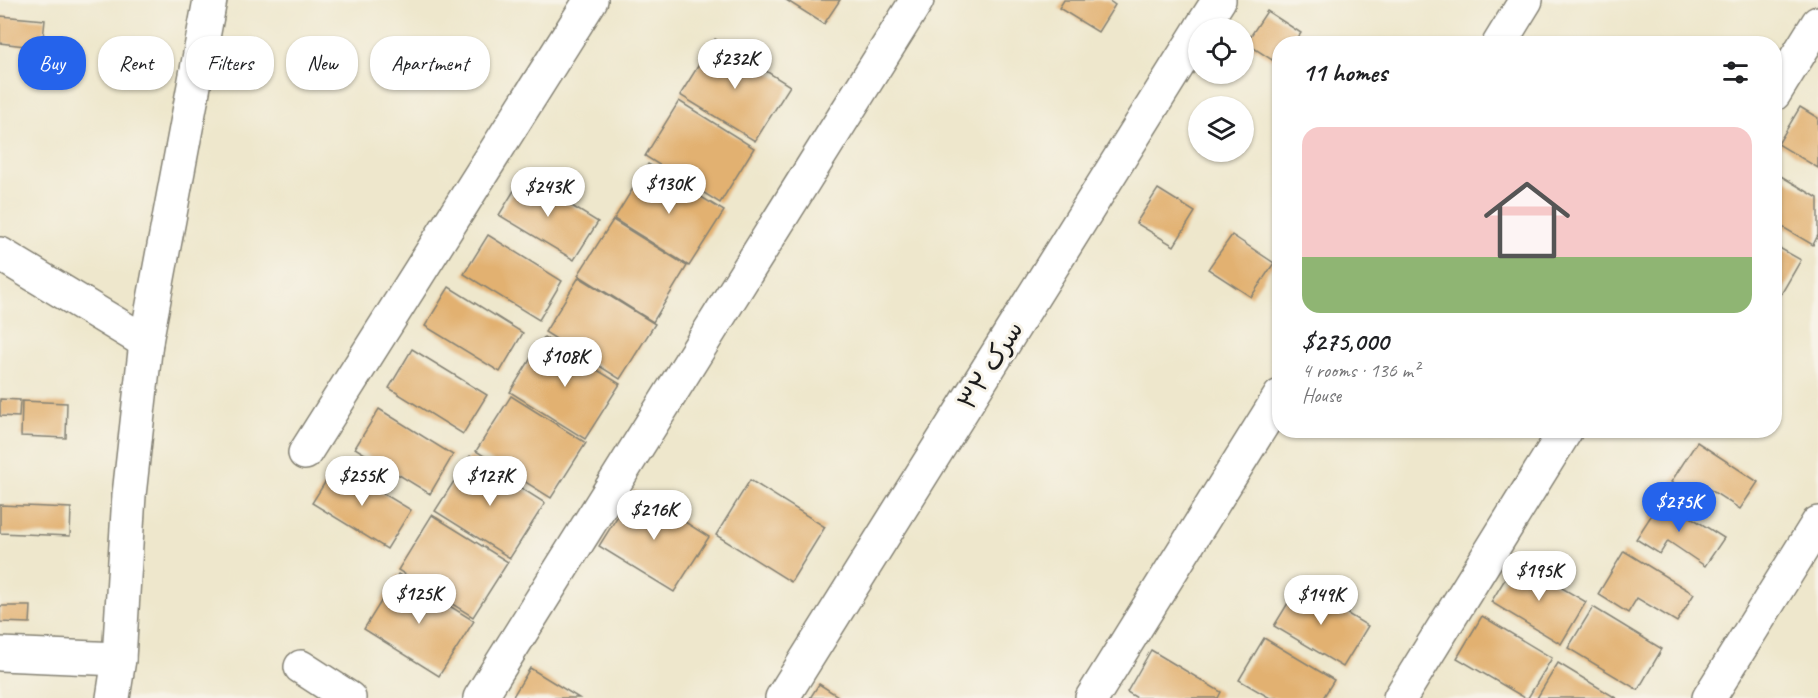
<!DOCTYPE html>
<html lang="en">
<head>
<meta charset="utf-8">
<style>
  body { margin:0; font-family:Caveat,"Playpen Sans Arabic",sans-serif; background:#f6f6f6; color:#202124; height:100vh; display:flex; flex-direction:column; font-size:22px; white-space:nowrap }
  * { box-sizing:border-box; margin:0 }
  p { font-size:20px; color:#757577 }
  .icon { flex:none; width:33px; height:33px; fill:none; stroke:currentColor; stroke-width:2; stroke-linecap:round; stroke-linejoin:round }
  .map { position:relative; flex:1; overflow:hidden }
  .details { position:absolute; left:1272px; top:36px; width:510px; height:402px; display:flex; flex-direction:column; background:#fff; border-radius:24px; box-shadow:0 2px 4px #0004 }
  .details>* { flex:none }
  .banner { position:absolute; left:18px; top:36px; width:570px; height:54px; display:flex; gap:12px }
  .buttons { position:absolute; left:1188px; top:18px; display:grid; gap:12px }
  .buttons a { display:grid; place-items:center; width:66px; height:66px; border-radius:50%; background:#fff; box-shadow:0 2px 4px #0004; font-size:30px }
  .price { position:absolute; translate:-50% -51px; padding:0 14px; border-radius:21px; background:#fff; color:#222; font-size:20px; line-height:39px; filter:drop-shadow(0 2px 3px #0008) }
  .price::after { content:''; position:absolute; left:50%; top:36px; width:18px; height:14px; margin-left:-9px; background:inherit; clip-path:polygon(0 0,100% 0,50% 100%) }
  .price.on { background:#2563eb; color:#fff }
  ul { padding:0; list-style:none }
  li { display:grid; align-content:center; gap:12px; height:318px; padding:0 30px }
  li span { display:grid; place-items:center; height:186px; border-radius:18px; color:#555 }
  li>.icon { margin-inline-start:auto }
  span .icon { width:108px; height:108px; fill:#fffc; stroke-width:1 }
  li b { font-size:26px }
  h2 { display:flex; justify-content:space-between; align-items:center; height:72px; padding:0 30px; font-size:26px }
  .tag { padding:0 21px; border-radius:24px; background:#fff; box-shadow:0 2px 4px #0004; font-size:21px; line-height:54px }
  .tag.on { background:#2563eb; color:#fff }
  .map>svg:first-child { display:block }
  .building { fill:#e2b171 }
  .lines { fill:none; stroke-linecap:round; stroke-linejoin:round }
  .minor-casing { stroke:#858274; stroke-width:36 }
  .minor { stroke:#fff; stroke-width:33 }
  .labels { text-anchor:middle; stroke-width:6; stroke-linejoin:round; paint-order:stroke }
  .street-label { font-size:26px; fill:#1c1c1c; stroke:#f7f3e8 }
</style>
</head>
<body>
<div class="map">
<svg width="1818" height="698" viewBox="0 0 1818 698">
  <rect width="100%" height="100%" fill="#f7f3e8"/>
  <filter id="ink" filterUnits="userSpaceOnUse"><feTurbulence type="fractalNoise" baseFrequency=".0167" numOctaves="2"/><feDisplacementMap in="SourceGraphic" scale="12" xChannelSelector="R" yChannelSelector="G"/><feConvolveMatrix kernelMatrix="1 2 1 2 8 2 1 2 1" color-interpolation-filters="sRGB"/></filter>
  <filter id="wash" filterUnits="userSpaceOnUse"><feTurbulence type="fractalNoise" baseFrequency=".008" numOctaves="4" result="noise"/><feDisplacementMap in="SourceGraphic" scale="24" xChannelSelector="R" yChannelSelector="G"/><feGaussianBlur stdDeviation="1.35" result="paint"/><feColorMatrix in="noise" values="0 0 0 0 0 0 0 0 0 0 0 0 0 0 0 0 0 1.4 0 .05"/><feComposite in="paint" operator="in"/></filter>
  <g filter="url(#wash)">
    <rect width="100%" height="100%" fill="#eee7cc"/>
    <g id="blocks">
      <!-- building -->
      <g class="building">
        <polygon points="786,0 840,0 824,24"/>
        <polygon points="1064,0 1108,0 1115,5 1098,32 1059,8"/>
        <polygon points="1267,11 1301,33 1294,44 1280,44 1280,65 1246,43"/>
        <polygon points="0,16 45,20 42,48 0,43"/>
        <polygon points="715,39 790,86 755,141 680,95"/>
        <polygon points="134,48 136,59 117,64 114,52"/>
        <polygon points="679,101 754,148 720,203 645,156"/>
        <polygon points="1800,107 1818,118 1818,168 1778,144"/>
        <polygon points="648,164 724,211 689,266 614,219"/>
        <polygon points="1774,172 1818,198 1818,235 1813,245 1774,222"/>
        <polygon points="523,176 598,222 574,260 499,215"/>
        <polygon points="1158,189 1195,212 1174,246 1136,223"/>
        <polygon points="613,220 687,266 653,322 578,275"/>
        <polygon points="488,235 562,281 539,320 464,274"/>
        <polygon points="1232,235 1274,263 1251,297 1208,269"/>
        <polygon points="1774,245 1801,260 1779,298 1774,295"/>
        <polygon points="579,277 655,324 620,379 545,332"/>
        <polygon points="449,287 523,333 500,372 425,326"/>
        <polygon points="544,337 620,384 585,439 510,392"/>
        <polygon points="412,349 487,395 463,434 389,388"/>
        <polygon points="511,396 586,443 551,498 476,451"/>
        <polygon points="0,399 20,400 19,417 0,416"/>
        <polygon points="22,401 67,403 66,438 21,436"/>
        <polygon points="379,409 453,455 430,494 355,448"/>
        <polygon points="1697,442 1758,482 1740,509 1703,485 1694,498 1671,482"/>
        <polygon points="470,456 545,503 510,558 435,511"/>
        <polygon points="336,465 411,510 387,549 312,503"/>
        <polygon points="750,480 825,527 791,582 716,535"/>
        <polygon points="634,490 709,537 674,592 599,546"/>
        <polygon points="1662,499 1724,538 1705,566 1668,541 1660,554 1636,539"/>
        <polygon points="0,505 71,508 70,536 0,533"/>
        <polygon points="432,515 508,562 473,617 398,570"/>
        <polygon points="1624,551 1694,594 1677,622 1637,598 1628,613 1598,594"/>
        <polygon points="1516,561 1586,602 1561,644 1491,602"/>
        <polygon points="398,574 474,621 439,676 364,629"/>
        <polygon points="1299,585 1368,626 1343,667 1274,626"/>
        <polygon points="0,606 31,606 30,623 0,622"/>
        <polygon points="1593,607 1662,649 1638,690 1568,648"/>
        <polygon points="1482,616 1552,658 1528,698 1525,698 1457,658"/>
        <polygon points="1264,638 1334,680 1323,698 1270,698 1239,680"/>
        <polygon points="1151,650 1221,692 1218,698 1137,698 1127,692"/>
        <polygon points="1558,663 1616,698 1537,698"/>
        <polygon points="530,668 579,698 512,698"/>
        <polygon points="819,684 841,698 810,698"/>
      </g>
    </g>
  </g>
  <g filter="url(#ink)">
    <use href="#blocks" fill-opacity="0" stroke="#858274" stroke-width="1.5"/>
    <g class="lines">
      <defs>
        <g id="minor">
          <polyline points="1201,28 1219,0"/>
          <polyline points="1499,44 1526,0"/>
          <polyline points="1774,94 1818,23"/>
          <polyline points="0,254 146,342"/>
          <polyline points="305,453 591,0"/>
          <polyline points="0,654 119,659"/>
          <polyline points="301,667 349,698"/>
          <polyline points="113,698 119,659 129,495 146,342 210,0"/>
          <polyline points="480,698 917,0"/>
          <polyline points="782,698 1198,33"/>
          <polyline points="1092,698 1280,396"/>
          <polyline points="1400,698 1566,430"/>
          <polyline points="1709,698 1818,523"/>
        </g>
      </defs>
      <!-- minor casing -->
      <use href="#minor" class="minor-casing"/>
      <!-- minor -->
      <use href="#minor" class="minor"/>
    </g>
  </g>
  <g class="labels">
    <!-- street labels -->
    <g class="street-label">
      <text transform="translate(990 365) rotate(-58)" y="9">سرک ۳۲</text>
    </g>
  </g>
</svg>
<div class="buttons">
<a><svg class="icon" aria-label="locate" viewBox="0 0 24 24"><circle cx="12" cy="12" r="6"/><path d="M12 2v4M12 18v4M2 12h4M18 12h4"/></svg></a>
<a><svg class="icon" aria-label="layers" viewBox="0 0 24 24"><path d="M12 4l9 5-9 5-9-5zM3 14l9 5 9-5"/></svg></a>
</div>
<b class="price" style="left:735px;top:90px">$232K</b>
<b class="price" style="left:669px;top:215px">$130K</b>
<b class="price" style="left:548px;top:218px">$243K</b>
<b class="price" style="left:565px;top:388px">$108K</b>
<b class="price" style="left:362px;top:507px">$255K</b>
<b class="price" style="left:490px;top:507px">$127K</b>
<b class="price on" style="left:1679px;top:533px">$275K</b>
<b class="price" style="left:654px;top:541px">$216K</b>
<b class="price" style="left:1539px;top:602px">$195K</b>
<b class="price" style="left:419px;top:625px">$125K</b>
<b class="price" style="left:1321px;top:626px">$149K</b>
<div class="banner">
<a class="tag on">Buy</a>
<a class="tag">Rent</a>
<a class="tag">Filters</a>
<a class="tag">New</a>
<a class="tag">Apartment</a>
</div>
<section class="details">
<h2>11 homes<svg class="icon" aria-label="filters" viewBox="0 0 24 24"><path d="M4 7h16M4 17h16"/><circle cx="9" cy="7" r="2"/><circle cx="15" cy="17" r="2"/></svg></h2>
<ul>
<li><span style="background:linear-gradient(#f6c9c9 70%,#8fb573 0)"><svg class="icon" aria-label="home" viewBox="0 0 24 24"><path d="M3 11l9-7 9 7M6 9v11h12V9"/></svg></span><div><b>$275,000</b><p>4 rooms · 136 m²</p><p>House</p></div></li>
</ul>
</section>
</div>
</body>
</html>
